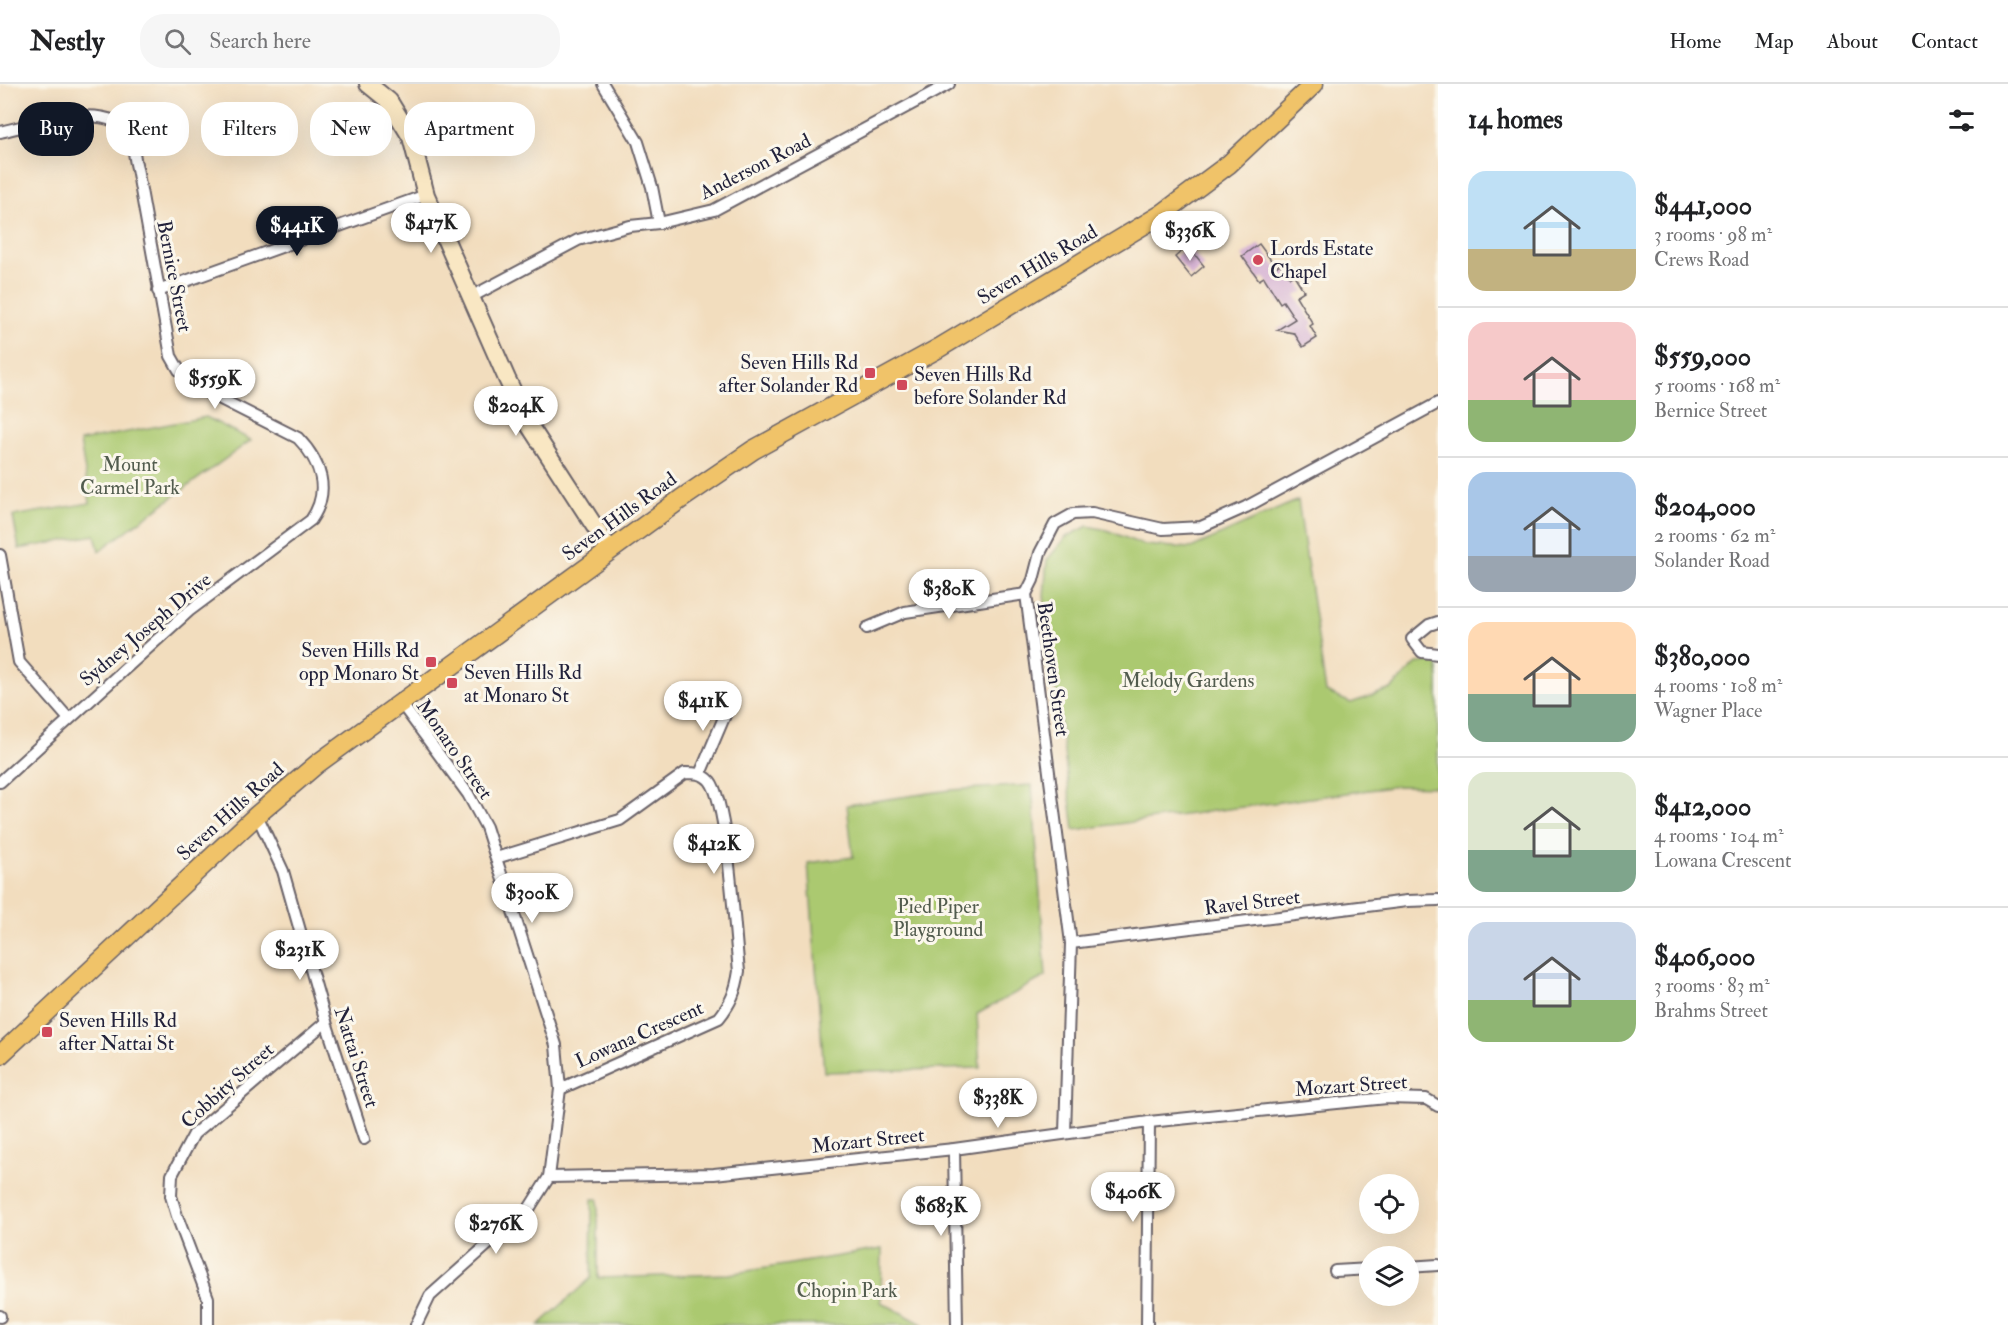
<!DOCTYPE html>
<html lang="en">
<head>
<meta charset="utf-8">
<style>
  body { margin:0; font-family:"IM FELL Double Pica",serif; background:#f6f6f6; color:#202124; height:100vh; display:flex; flex-direction:column; font-size:22px; white-space:nowrap }
  * { box-sizing:border-box; margin:0 }
  p { font-size:20px; color:#757577 }
  .icon { flex:none; width:33px; height:33px; fill:none; stroke:currentColor; stroke-width:2; stroke-linecap:round; stroke-linejoin:round }
  .map { position:relative; flex:1; overflow:hidden }
  .details { display:flex; flex-direction:column; background:#fff; width:570px }
  .details>* { flex:none }
  .top-card { position:absolute; left:18px; top:18px; width:570px; height:54px; display:flex; gap:12px }
  .controls { position:absolute; left:1359px; top:1090px; display:grid; gap:12px }
  .controls a { display:grid; place-items:center; width:60px; height:60px; border-radius:50%; background:#fff; box-shadow:0 6px 24px #0002; font-size:30px }
  .price { position:absolute; translate:-50% -51px; padding:0 14px; border-radius:21px; background:#fff; color:#222; font-size:20px; line-height:39px; filter:drop-shadow(0 2px 3px #0008) }
  .price::after { content:''; position:absolute; left:50%; top:36px; width:18px; height:14px; margin-left:-9px; background:inherit; clip-path:polygon(0 0,100% 0,50% 100%) }
  .price.selected { background:#111827; color:#fff }
  ul { padding:0; list-style:none }
  li { display:flex; align-items:center; gap:18px; height:150px; padding:0 30px }
  li+li { border-top:2px solid #e0e0e0 }
  li span { display:grid; place-items:center; flex:none; width:168px; height:120px; border-radius:18px; color:#555 }
  li>.icon { margin-inline-start:auto }
  span .icon { width:72px; height:72px; fill:#fffc; stroke-width:1 }
  li b { font-size:26px }
  h2 { display:flex; justify-content:space-between; align-items:center; height:72px; padding:0 30px; font-size:26px }
  .pill { padding:0 21px; border-radius:24px; background:#fff; box-shadow:0 6px 24px #0002; font-size:21px; line-height:54px }
  .pill.selected { background:#111827; color:#fff }
  header { display:flex; align-items:center; gap:36px; box-sizing:border-box; height:84px; padding:0 30px; background:#fff; border-bottom:2px solid #e0e0e0 }
  header strong { font-size:28px }
  nav { display:flex; gap:33px; margin-inline-start:auto; font-size:21px }
  .search { width:420px; height:54px; background:#f6f6f6; display:flex; align-items:center; gap:15px; box-sizing:border-box; padding:0 21px; border-radius:24px; color:#757577; font-size:22px }
  main { display:flex; flex:1; min-height:0 }
  .map>svg:first-child { display:block }
  .green { fill:#abc970; stroke:#667656; stroke-width:1.5 }
  .building { fill:#cfa6cf }
  .lines { fill:none; stroke-linecap:round; stroke-linejoin:round }
  .street-casing { stroke:#6b6369; stroke-width:14 }
  .secondary-casing { stroke:#6b6369; stroke-width:20 }
  .primary-casing { stroke:#6b6369; stroke-width:21 }
  .street { stroke:#fff; stroke-width:10 }
  .secondary { stroke:#f9e7c3; stroke-width:16 }
  .primary { stroke:#f0c369; stroke-width:18 }
  .poi-dot { fill:#d1495b; stroke:#fbf7ec; stroke-width:2 }
  .labels { text-anchor:middle; stroke-width:6; stroke-linejoin:round; paint-order:stroke }
  .street-label { font-size:20px; fill:#22223b; stroke:#fbf7ec }
  .poi-label { font-size:20px; fill:#22223b; stroke:#fbf7ec; text-anchor:start }
  .park-label { font-size:20px; fill:#525c4e; stroke:#fbf7ec }
</style>
</head>
<body>
<header>
<strong>Nestly</strong>
<div class="search"><svg class="icon" aria-label="search" viewBox="0 0 24 24"><circle cx="10" cy="10" r="6"/><path d="M15 15l6 6"/></svg>Search here</div>
<nav><a>Home</a><a>Map</a><a>About</a><a>Contact</a></nav>
</header>
<main>
<div class="map">
<svg width="1438" height="1241" viewBox="0 0 1438 1241">
  <rect width="100%" height="100%" fill="#fbf7ec"/>
  <filter id="ink" filterUnits="userSpaceOnUse"><feTurbulence type="fractalNoise" baseFrequency=".0167" numOctaves="2"/><feDisplacementMap in="SourceGraphic" scale="12" xChannelSelector="R" yChannelSelector="G"/><feConvolveMatrix kernelMatrix="1 2 1 2 8 2 1 2 1" color-interpolation-filters="sRGB"/></filter>
  <filter id="wash" filterUnits="userSpaceOnUse"><feTurbulence type="fractalNoise" baseFrequency=".008" numOctaves="4" result="noise"/><feDisplacementMap in="SourceGraphic" scale="24" xChannelSelector="R" yChannelSelector="G"/><feGaussianBlur stdDeviation="1.35" result="paint"/><feColorMatrix in="noise" values="0 0 0 0 0 0 0 0 0 0 0 0 0 0 0 0 0 1.4 0 .05"/><feComposite in="paint" operator="in"/></filter>
  <g filter="url(#wash)">
    <rect width="100%" height="100%" fill="#f2ddbe"/>
    <!-- green -->
    <g class="green">
      <polygon points="206,333 251,356 99,467 95,451 19,465 13,432 90,419 80,357"/>
      <polygon points="1298,416 1326,608 1351,619 1391,605 1417,579 1438,577 1438,703 1398,702 1074,746 1044,512 1047,476 1066,453 1088,442 1107,446 1143,461 1191,464"/>
      <polygon points="1032,701 1046,892 977,930 980,984 824,988 808,779 853,773 847,721 950,706"/>
      <polygon points="592,1115 598,1115 598,1194 729,1190 882,1165 881,1218 924,1241 539,1241 591,1194"/>
    </g>
    <g id="blocks">
      <!-- building -->
      <g class="building">
        <polygon points="1259,160 1276,183 1280,180 1290,193 1294,191 1304,207 1296,212 1313,240 1310,242 1317,254 1303,263 1294,249 1277,246 1295,235 1283,217 1280,219 1264,193 1259,196 1242,172"/>
        <polygon points="1188,162 1204,182 1191,193 1175,173"/>
      </g>
    </g>
  </g>
  <g filter="url(#ink)">
    <use href="#blocks" fill-opacity="0" stroke="#6b6369" stroke-width="1.5"/>
    <g class="lines">
      <defs>
        <g id="street">
          <polyline points="603,0 638,58 652,103 659,139"/>
          <path d="M0 48C32 41 112 14 130 52 134 61 134 74 137 84L171 272 179 286 201 305 298 354C321 378 331 407 311 436L189 527 0 698"/>
          <polyline points="158,207 426,111"/>
          <polyline points="471,213 578,156 630,142 659,139 714,126 949,0"/>
          <polyline points="0,471 19,578 68,634"/>
          <polyline points="1438,538 1429,541 1412,555 1422,568 1438,570"/>
          <polyline points="867,544 905,528 1026,510"/>
          <polyline points="401,619 468,710 486,743 556,961 560,1005 549,1093 525,1131 494,1155 430,1212 416,1241"/>
          <polyline points="700,690 731,617"/>
          <polyline points="257,731 283,787 326,938 364,1055"/>
          <path d="M496 774 620 736 685 689C694 689 703 689 710 697 728 719 735 853 739 887 736 907 731 919 719 934L560 1005"/>
          <polyline points="1071,859 1407,817 1438,816"/>
          <polyline points="1065,1049 1071,859 1026,510 1033,496 1040,469 1055,440 1073,430 1092,429 1163,445 1201,443 1246,423 1438,319"/>
          <polyline points="954,1065 957,1241"/>
          <polyline points="549,1093 714,1090 954,1065 1149,1038 1387,1014 1426,1015 1438,1022"/>
          <polyline points="1408,1183 1438,1181"/>
          <polyline points="1335,1187 1370,1185"/>
          <polyline points="0,1233 0,1232"/>
          <polyline points="208,1241 208,1214 177,1132 171,1112 172,1091 194,1050 326,938"/>
          <polyline points="1147,1241 1149,1038"/>
        </g>
        <polyline id="secondary" points="368,0 389,17 411,53 426,111 507,295 529,341 610,466"/>
        <polyline id="primary" points="0,971 257,731 317,680 681,415 753,366 939,264 1162,130 1229,80 1314,0"/>
      </defs>
      <!-- street casing -->
      <use href="#street" class="street-casing"/>
      <!-- secondary casing -->
      <use href="#secondary" class="secondary-casing"/>
      <!-- primary casing -->
      <use href="#primary" class="primary-casing"/>
      <!-- street -->
      <use href="#street" class="street"/>
      <!-- secondary -->
      <use href="#secondary" class="secondary"/>
      <!-- primary -->
      <use href="#primary" class="primary"/>
    </g>
  </g>
  <!-- markers -->
  <g class="poi-dot">
    <circle cx="1258" cy="176" r="6"/>
    <rect x="864" y="283" width="12" height="12" rx="3"/>
    <rect x="896" y="295" width="12" height="12" rx="3"/>
    <rect x="425" y="572" width="12" height="12" rx="3"/>
    <rect x="446" y="593" width="12" height="12" rx="3"/>
    <rect x="41" y="942" width="12" height="12" rx="3"/>
  </g>
  <g class="labels">
    <!-- street labels -->
    <g class="street-label">
      <text transform="translate(755 82) rotate(-27)" y="7">Anderson Road</text>
      <text transform="translate(1037 180) rotate(-31)" y="7">Seven Hills Road</text>
      <text transform="translate(175 192) rotate(79)" y="7">Bernice Street</text>
      <text transform="translate(619 432) rotate(-36)" y="7">Seven Hills Road</text>
      <text transform="translate(145 545) rotate(-40)" y="7">Sydney Joseph Drive</text>
      <text transform="translate(1054 585) rotate(82)" y="7">Beethoven Street</text>
      <text transform="translate(455 665) rotate(55)" y="7">Monaro Street</text>
      <text transform="translate(230 727) rotate(-42)" y="7">Seven Hills Road</text>
      <text transform="translate(1252 818) rotate(-7)" y="7">Ravel Street</text>
      <text transform="translate(639 950) rotate(-24)" y="7">Lowana Crescent</text>
      <text transform="translate(357 973) rotate(72)" y="7">Nattai Street</text>
      <text transform="translate(227 1001) rotate(-42)" y="7">Cobbity Street</text>
      <text transform="translate(1351 1001) rotate(-4)" y="7">Mozart Street</text>
      <text transform="translate(868 1056) rotate(-6)" y="7">Mozart Street</text>
    </g>
    <!-- poi labels -->
    <g class="poi-label">
      <text x="1270" y="171">Lords Estate<tspan x="1270" dy="23">Chapel</tspan></text>
      <text x="858" y="285" text-anchor="end">Seven Hills Rd<tspan x="858" dy="23">after Solander Rd</tspan></text>
      <text x="914" y="297">Seven Hills Rd<tspan x="914" dy="23">before Solander Rd</tspan></text>
      <text x="419" y="573" text-anchor="end">Seven Hills Rd<tspan x="419" dy="23">opp Monaro St</tspan></text>
      <text x="464" y="595">Seven Hills Rd<tspan x="464" dy="23">at Monaro St</tspan></text>
      <text x="59" y="943">Seven Hills Rd<tspan x="59" dy="23">after Nattai St</tspan></text>
    </g>
    <!-- park labels -->
    <g class="park-label">
      <text x="130" y="387">Mount<tspan x="130" dy="23">Carmel Park</tspan></text>
      <text x="1188" y="603">Melody Gardens</text>
      <text x="938" y="829">Pied Piper<tspan x="938" dy="23">Playground</tspan></text>
      <text x="847" y="1213">Chopin Park</text>
    </g>
  </g>
</svg>
<div class="controls">
<a><svg class="icon" aria-label="locate" viewBox="0 0 24 24"><circle cx="12" cy="12" r="6"/><path d="M12 2v4M12 18v4M2 12h4M18 12h4"/></svg></a>
<a><svg class="icon" aria-label="layers" viewBox="0 0 24 24"><path d="M12 4l9 5-9 5-9-5zM3 14l9 5 9-5"/></svg></a>
</div>
<b class="price" style="left:431px;top:170px">$417K</b>
<b class="price selected" style="left:297px;top:173px">$441K</b>
<b class="price" style="left:1190px;top:178px">$336K</b>
<b class="price" style="left:215px;top:326px">$559K</b>
<b class="price" style="left:516px;top:353px">$204K</b>
<b class="price" style="left:949px;top:536px">$380K</b>
<b class="price" style="left:703px;top:648px">$411K</b>
<b class="price" style="left:714px;top:791px">$412K</b>
<b class="price" style="left:532px;top:840px">$300K</b>
<b class="price" style="left:300px;top:897px">$231K</b>
<b class="price" style="left:998px;top:1045px">$338K</b>
<b class="price" style="left:1133px;top:1139px">$406K</b>
<b class="price" style="left:941px;top:1153px">$683K</b>
<b class="price" style="left:496px;top:1171px">$276K</b>
<div class="top-card">
<a class="pill selected">Buy</a>
<a class="pill">Rent</a>
<a class="pill">Filters</a>
<a class="pill">New</a>
<a class="pill">Apartment</a>
</div>
</div>
<section class="details">
<h2>14 homes<svg class="icon" aria-label="filters" viewBox="0 0 24 24"><path d="M4 7h16M4 17h16"/><circle cx="9" cy="7" r="2"/><circle cx="15" cy="17" r="2"/></svg></h2>
<ul>
<li><span style="background:linear-gradient(#bfe0f5 65%,#c2b280 0)"><svg class="icon" aria-label="home" viewBox="0 0 24 24"><path d="M3 11l9-7 9 7M6 9v11h12V9"/></svg></span><div><b>$441,000</b><p>3 rooms · 98 m²</p><p>Crews Road</p></div></li>
<li><span style="background:linear-gradient(#f6c9c9 65%,#8fb573 0)"><svg class="icon" aria-label="home" viewBox="0 0 24 24"><path d="M3 11l9-7 9 7M6 9v11h12V9"/></svg></span><div><b>$559,000</b><p>5 rooms · 168 m²</p><p>Bernice Street</p></div></li>
<li><span style="background:linear-gradient(#a9c7e8 70%,#9aa5b1 0)"><svg class="icon" aria-label="home" viewBox="0 0 24 24"><path d="M3 11l9-7 9 7M6 9v11h12V9"/></svg></span><div><b>$204,000</b><p>2 rooms · 62 m²</p><p>Solander Road</p></div></li>
<li><span style="background:linear-gradient(#ffd9b3 60%,#7fa58c 0)"><svg class="icon" aria-label="home" viewBox="0 0 24 24"><path d="M3 11l9-7 9 7M6 9v11h12V9"/></svg></span><div><b>$380,000</b><p>4 rooms · 108 m²</p><p>Wagner Place</p></div></li>
<li><span style="background:linear-gradient(#dfe7d0 65%,#7fa58c 0)"><svg class="icon" aria-label="home" viewBox="0 0 24 24"><path d="M3 11l9-7 9 7M6 9v11h12V9"/></svg></span><div><b>$412,000</b><p>4 rooms · 104 m²</p><p>Lowana Crescent</p></div></li>
<li><span style="background:linear-gradient(#c9d6e8 65%,#8fb573 0)"><svg class="icon" aria-label="home" viewBox="0 0 24 24"><path d="M3 11l9-7 9 7M6 9v11h12V9"/></svg></span><div><b>$406,000</b><p>3 rooms · 83 m²</p><p>Brahms Street</p></div></li>
</ul>
</section>
</main>
</body>
</html>
